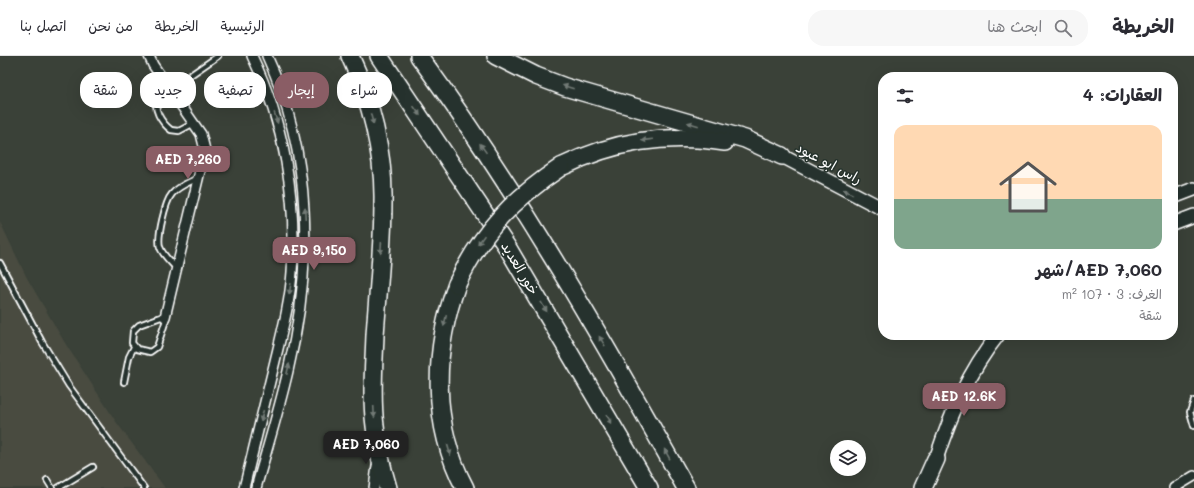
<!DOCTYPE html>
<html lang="ar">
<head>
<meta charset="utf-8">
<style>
  body { margin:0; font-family:Mali,"Playpen Sans Arabic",sans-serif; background:#f7f7f7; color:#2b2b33; direction:rtl; height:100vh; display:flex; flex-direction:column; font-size:15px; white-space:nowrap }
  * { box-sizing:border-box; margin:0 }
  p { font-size:13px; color:#7c7c81 }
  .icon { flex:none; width:22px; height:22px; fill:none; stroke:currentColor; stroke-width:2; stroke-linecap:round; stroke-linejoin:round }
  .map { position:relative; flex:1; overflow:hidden; direction:ltr }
  .sheet { position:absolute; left:878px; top:16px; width:300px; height:268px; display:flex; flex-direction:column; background:#fff; border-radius:16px; box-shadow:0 4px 16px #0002; direction:rtl }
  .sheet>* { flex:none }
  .guide { position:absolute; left:12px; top:16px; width:380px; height:36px; direction:rtl; display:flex; gap:8px }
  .controls { position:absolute; left:830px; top:384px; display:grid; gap:8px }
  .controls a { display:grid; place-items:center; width:36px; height:36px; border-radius:50%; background:#fff; box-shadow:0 4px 16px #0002; font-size:20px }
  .price { position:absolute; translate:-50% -34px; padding:0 9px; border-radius:8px; background:#8a5d65; color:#fff; font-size:13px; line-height:26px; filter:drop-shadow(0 1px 2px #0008) }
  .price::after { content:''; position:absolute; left:50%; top:24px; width:12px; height:9px; margin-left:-6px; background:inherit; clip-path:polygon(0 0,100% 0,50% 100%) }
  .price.selected { background:#222; color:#fff }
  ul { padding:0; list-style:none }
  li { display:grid; align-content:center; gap:8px; height:212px; padding:0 16px }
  li span { display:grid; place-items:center; height:124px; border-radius:12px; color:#555 }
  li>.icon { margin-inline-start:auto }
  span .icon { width:72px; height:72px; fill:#fffc; stroke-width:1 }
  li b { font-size:17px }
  h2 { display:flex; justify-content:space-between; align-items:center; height:48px; padding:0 16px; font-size:17px }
  .pill { padding:0 14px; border-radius:16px; background:#fff; box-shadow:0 4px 16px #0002; font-size:14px; line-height:36px }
  .pill.selected { background:#8a5d65; color:#fff }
  header { display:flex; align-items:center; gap:24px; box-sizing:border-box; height:56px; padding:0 20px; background:#fff; border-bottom:1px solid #e1e1e2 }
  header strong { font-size:19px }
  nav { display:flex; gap:22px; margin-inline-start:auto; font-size:14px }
  .search { width:280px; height:36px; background:#f7f7f7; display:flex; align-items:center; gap:10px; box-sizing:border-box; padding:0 14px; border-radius:16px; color:#7c7c81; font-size:15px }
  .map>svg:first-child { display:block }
  .built { fill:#484b40 }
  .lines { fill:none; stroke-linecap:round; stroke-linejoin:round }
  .lane-casing { stroke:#fff; stroke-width:8 }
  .street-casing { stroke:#fff; stroke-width:12 }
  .secondary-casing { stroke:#fff; stroke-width:16 }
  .highway-casing { stroke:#fff; stroke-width:20 }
  .lane { stroke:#26332d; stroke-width:4.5 }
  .street { stroke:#26332d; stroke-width:9 }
  .secondary { stroke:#26332d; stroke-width:13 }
  .highway { stroke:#26332d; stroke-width:17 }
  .highway-bridge-casing { stroke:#fff; stroke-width:20; stroke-linecap:butt }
  .highway-bridge { stroke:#26332d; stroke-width:17 }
  .oneway { fill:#727a76 }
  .labels { text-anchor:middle; stroke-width:3; stroke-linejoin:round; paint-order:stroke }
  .street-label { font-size:14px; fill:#fff; stroke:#26332d }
</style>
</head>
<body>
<header>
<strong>الخريطة</strong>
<div class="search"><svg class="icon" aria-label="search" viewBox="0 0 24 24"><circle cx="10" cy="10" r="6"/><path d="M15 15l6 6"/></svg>ابحث هنا</div>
<nav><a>الرئيسية</a><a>الخريطة</a><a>من نحن</a><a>اتصل بنا</a></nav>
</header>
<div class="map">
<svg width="1194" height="432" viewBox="0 0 1194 432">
  <rect width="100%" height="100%" fill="#3a4138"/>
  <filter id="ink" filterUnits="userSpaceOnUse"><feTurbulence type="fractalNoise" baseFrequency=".025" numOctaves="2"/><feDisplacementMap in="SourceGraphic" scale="8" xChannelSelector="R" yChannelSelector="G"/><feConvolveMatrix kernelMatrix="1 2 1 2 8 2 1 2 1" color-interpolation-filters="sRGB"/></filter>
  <g filter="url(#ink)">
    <!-- built -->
    <polygon class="built" points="0,166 27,222 65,287 117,367 165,432 0,432"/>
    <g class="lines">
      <defs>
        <g id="lane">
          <path d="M194 67 179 75 171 74C162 67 151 52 159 41L218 0"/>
          <polyline points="0,207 42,286 69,330 144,432"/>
          <path d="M177 213C171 206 163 200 160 191 157 181 165 146 172 138 178 130 190 126 198 122"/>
          <polygon points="161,261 165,261 166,264 157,291 150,296 137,293 132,287 133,275 139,269"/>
          <polyline points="124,326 129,301 134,291"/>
          <polyline points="1194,345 1190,356 1194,370"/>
          <polyline points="47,424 52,432"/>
          <polyline points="58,432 93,411"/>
        </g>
        <g id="street">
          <polyline points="149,0 153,9 201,78 205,94 165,261"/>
          <path d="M244 432C254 390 265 347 275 305 282 276 290 246 292 216 297 143 284 66 252 0"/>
          <path d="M256 432C267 393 279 354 288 315 313 210 313 99 267 0"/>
          <polyline points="374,432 377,410"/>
          <polyline points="1174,432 1194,420"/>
        </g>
        <g id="secondary">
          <polyline points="782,100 883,153"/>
          <polyline points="1173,141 1194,133"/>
          <polyline points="1173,168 1194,160"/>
          <path d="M936 403C951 358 968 316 998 279"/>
        </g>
        <g id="highway">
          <path d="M350 0C371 45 384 97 383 146 383 191 378 235 375 279 374 309 371 340 375 370 377 391 382 412 388 432"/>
          <polyline points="379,0 509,194 649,432"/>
          <path d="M419 0C519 137 603 284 686 432"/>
          <polyline points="496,0 536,20 565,31 745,83 782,100"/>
          <path d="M561 111C614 85 666 77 725 86"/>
          <path d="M457 228C433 294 431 368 465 432"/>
          <polyline points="923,432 936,403"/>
        </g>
      </defs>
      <!-- lane casing -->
      <use href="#lane" class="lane-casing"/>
      <!-- street casing -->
      <use href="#street" class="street-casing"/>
      <!-- secondary casing -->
      <use href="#secondary" class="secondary-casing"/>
      <!-- highway casing -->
      <use href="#highway" class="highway-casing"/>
      <!-- lane -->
      <use href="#lane" class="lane"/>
      <!-- street -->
      <use href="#street" class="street"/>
      <!-- secondary -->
      <use href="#secondary" class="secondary"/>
      <!-- highway -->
      <use href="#highway" class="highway"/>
      <defs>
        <path id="highway-bridge" d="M457 228C482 175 513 143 561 111"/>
      </defs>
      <!-- highway-bridge casing -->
      <use href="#highway-bridge" class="highway-bridge-casing"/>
      <!-- highway-bridge -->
      <use href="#highway-bridge" class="highway-bridge"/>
    </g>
    <!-- one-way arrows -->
    <defs><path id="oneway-solid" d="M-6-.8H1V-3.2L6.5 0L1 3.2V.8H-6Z"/></defs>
    <g class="oneway">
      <use href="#oneway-solid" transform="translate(568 31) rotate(-163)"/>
      <use href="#oneway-solid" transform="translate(417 55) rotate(55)"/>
      <use href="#oneway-solid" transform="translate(276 62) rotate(72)"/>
      <use href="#oneway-solid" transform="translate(372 63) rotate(75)"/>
      <use href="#oneway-solid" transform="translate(693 68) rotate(-164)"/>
      <use href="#oneway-solid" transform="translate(647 84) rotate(173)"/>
      <use href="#oneway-solid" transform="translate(483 92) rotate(-125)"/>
      <use href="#oneway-solid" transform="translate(848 136) rotate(-152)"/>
      <use href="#oneway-solid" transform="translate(305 157) rotate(-93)"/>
      <use href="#oneway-solid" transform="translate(481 184) rotate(125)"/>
      <use href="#oneway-solid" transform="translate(381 192) rotate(94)"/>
      <use href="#oneway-solid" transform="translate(290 233) rotate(99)"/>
      <use href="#oneway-solid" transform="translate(544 251) rotate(59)"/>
      <use href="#oneway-solid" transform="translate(445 265) rotate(103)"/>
      <use href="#oneway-solid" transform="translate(602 285) rotate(-121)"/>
      <use href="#oneway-solid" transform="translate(288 313) rotate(-77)"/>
      <use href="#oneway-solid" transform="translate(374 356) rotate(87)"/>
      <use href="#oneway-solid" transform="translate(262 360) rotate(104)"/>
      <use href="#oneway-solid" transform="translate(609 363) rotate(60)"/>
      <use href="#oneway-solid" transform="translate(449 394) rotate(74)"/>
      <use href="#oneway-solid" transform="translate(667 398) rotate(-119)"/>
    </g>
  </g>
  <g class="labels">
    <!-- street labels -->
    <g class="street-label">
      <text transform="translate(829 107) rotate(28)" y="5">راس ابو عبود</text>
      <text transform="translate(520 212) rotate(59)" y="5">خور العديد</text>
    </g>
  </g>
</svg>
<div class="controls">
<a><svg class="icon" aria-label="layers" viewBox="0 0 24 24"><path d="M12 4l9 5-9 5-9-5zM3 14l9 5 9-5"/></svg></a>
</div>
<b class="price" style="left:188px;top:124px">AED 7,260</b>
<b class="price" style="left:314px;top:215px">AED 9,150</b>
<b class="price" style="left:964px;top:361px">AED 12.6K</b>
<b class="price selected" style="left:366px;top:409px">AED 7,060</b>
<div class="guide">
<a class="pill">شراء</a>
<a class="pill selected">إيجار</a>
<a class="pill">تصفية</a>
<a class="pill">جديد</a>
<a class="pill">شقة</a>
</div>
<section class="sheet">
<h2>العقارات: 4<svg class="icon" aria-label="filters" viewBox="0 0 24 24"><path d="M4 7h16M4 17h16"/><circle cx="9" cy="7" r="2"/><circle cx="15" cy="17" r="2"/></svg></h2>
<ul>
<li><span style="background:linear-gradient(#ffd9b3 60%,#7fa58c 0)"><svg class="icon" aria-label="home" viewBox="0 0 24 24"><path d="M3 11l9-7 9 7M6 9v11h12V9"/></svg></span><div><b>AED 7,060/شهر</b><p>الغرف: 3 · 107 m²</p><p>شقة</p></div></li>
</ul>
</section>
</div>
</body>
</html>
